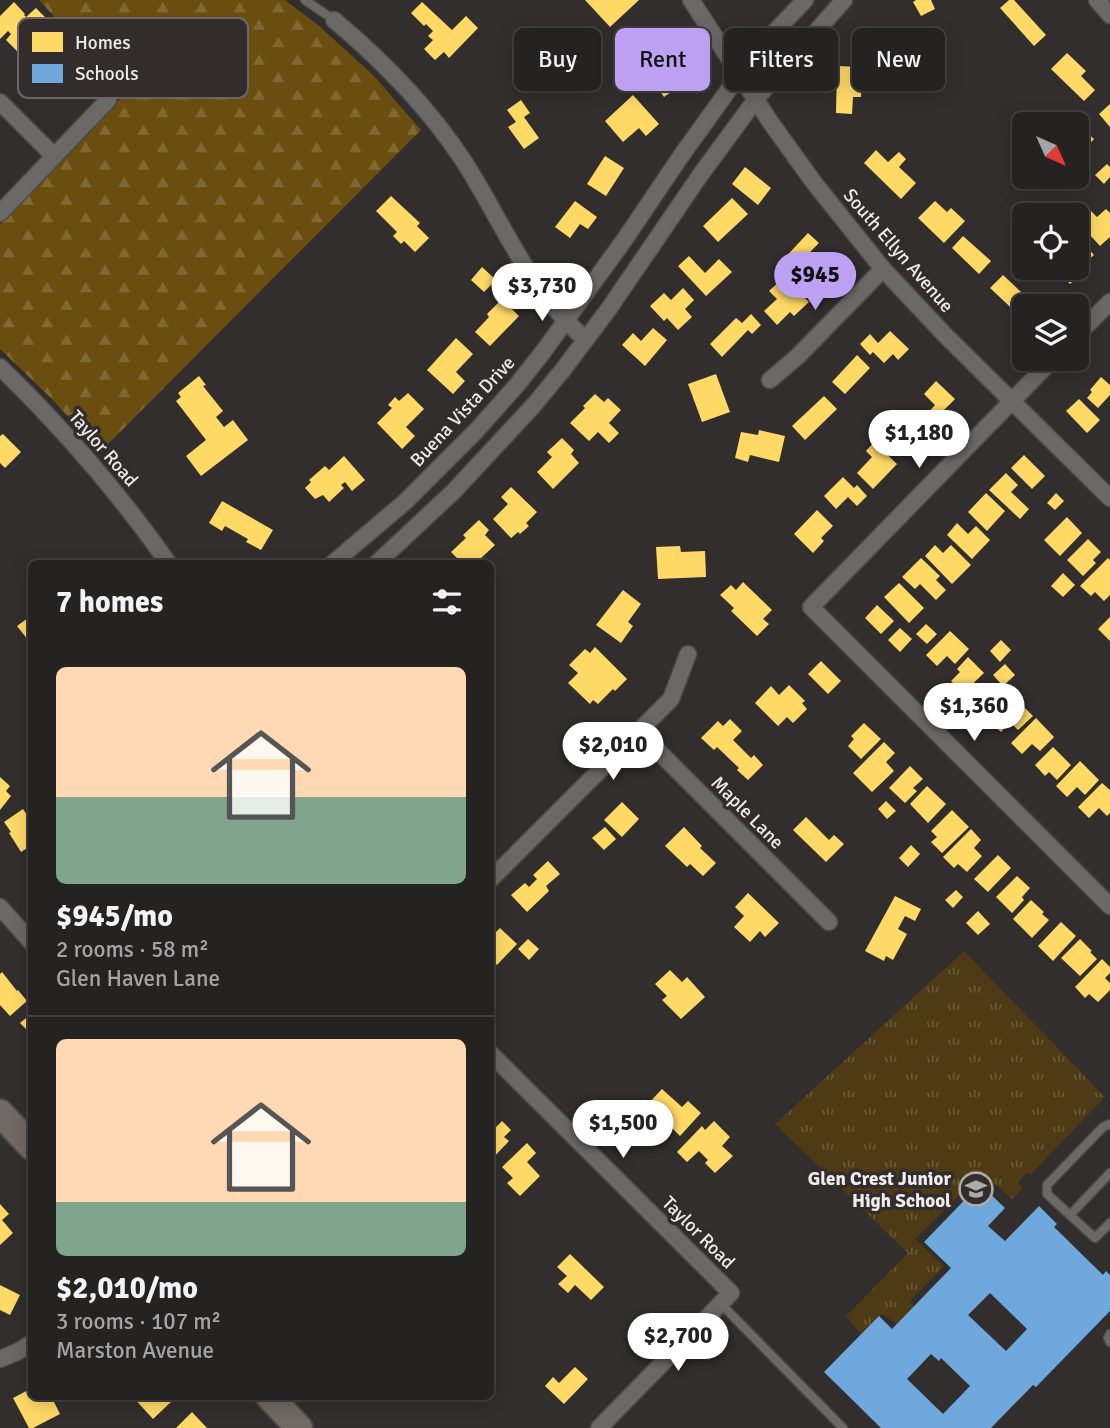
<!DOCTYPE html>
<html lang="en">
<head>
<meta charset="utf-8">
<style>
  body { margin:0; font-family:Signika,sans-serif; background:#312f2f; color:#f1f3f6; height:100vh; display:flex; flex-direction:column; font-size:26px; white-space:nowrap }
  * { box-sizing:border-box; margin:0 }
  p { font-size:23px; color:#a3a4a5 }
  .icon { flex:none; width:38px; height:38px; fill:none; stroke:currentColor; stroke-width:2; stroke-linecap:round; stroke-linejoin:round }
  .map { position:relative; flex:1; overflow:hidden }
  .drawer { position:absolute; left:28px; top:560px; width:466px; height:840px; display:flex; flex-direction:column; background:#252222; border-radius:10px; box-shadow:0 4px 18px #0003,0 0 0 2px #423f40 }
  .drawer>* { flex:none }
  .banner { position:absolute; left:514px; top:28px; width:490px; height:63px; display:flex; gap:14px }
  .needle { width:46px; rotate:135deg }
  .tools { position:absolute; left:1012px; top:112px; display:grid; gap:14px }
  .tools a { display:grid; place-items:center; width:77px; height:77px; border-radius:10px; background:#252222; box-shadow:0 4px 18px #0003,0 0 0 2px #423f40; font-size:35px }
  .price { position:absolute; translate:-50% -60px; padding:0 16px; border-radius:24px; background:#fff; color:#222; font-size:23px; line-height:46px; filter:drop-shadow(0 2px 4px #0008) }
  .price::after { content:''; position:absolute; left:50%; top:42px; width:21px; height:16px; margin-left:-10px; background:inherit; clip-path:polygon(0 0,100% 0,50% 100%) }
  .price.active { background:#bca0f2; color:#111 }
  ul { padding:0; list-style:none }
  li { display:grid; align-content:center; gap:14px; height:371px; padding:0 28px }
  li+li { border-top:2px solid #423f40 }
  li span { display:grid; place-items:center; height:217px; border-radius:10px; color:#555 }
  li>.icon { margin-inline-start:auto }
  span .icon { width:126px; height:126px; fill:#fffc; stroke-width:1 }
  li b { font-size:30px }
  h2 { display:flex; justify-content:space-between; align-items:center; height:84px; padding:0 28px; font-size:30px }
  .tag { padding:0 24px; border-radius:10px; background:#252222; box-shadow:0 4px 18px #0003,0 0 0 2px #423f40; font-size:24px; line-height:63px }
  .tag.active { background:#bca0f2; color:#111 }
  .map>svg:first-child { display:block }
  .grass { fill:url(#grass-tufts) }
  .forest { fill:url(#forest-firs) }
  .homes { fill:#ffd966 }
  .schools { fill:#6fa8dc; fill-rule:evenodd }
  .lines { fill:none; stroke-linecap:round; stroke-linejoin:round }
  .lane-casing { stroke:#4c4a49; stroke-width:11 }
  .street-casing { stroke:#4c4a49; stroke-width:19 }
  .primary-casing { stroke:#4c4a49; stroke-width:30 }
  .lane { stroke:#6b6868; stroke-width:8 }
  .street { stroke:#6b6868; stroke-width:16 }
  .primary { stroke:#706964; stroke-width:26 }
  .labels { text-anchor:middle; stroke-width:7; stroke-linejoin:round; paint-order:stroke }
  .street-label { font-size:19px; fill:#f0eceb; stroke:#322d2c }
  .poi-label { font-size:19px; font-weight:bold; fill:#f0eceb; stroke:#322d2c; text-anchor:end }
  .key { fill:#322d2c; stroke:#6b6665; stroke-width:2 }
  .key-label { font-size:19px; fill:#f0eceb }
</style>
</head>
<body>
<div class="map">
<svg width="1110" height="1428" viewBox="0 0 1110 1428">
  <defs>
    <pattern id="grass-tufts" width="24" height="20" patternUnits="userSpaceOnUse" patternTransform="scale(1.75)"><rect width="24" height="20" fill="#4e3b16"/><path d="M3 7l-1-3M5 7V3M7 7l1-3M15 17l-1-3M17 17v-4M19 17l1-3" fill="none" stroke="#685838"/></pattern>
    <pattern id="forest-firs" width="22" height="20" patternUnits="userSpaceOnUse" patternTransform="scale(1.75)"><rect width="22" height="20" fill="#6a4e10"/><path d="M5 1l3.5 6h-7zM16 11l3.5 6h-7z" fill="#806833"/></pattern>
  </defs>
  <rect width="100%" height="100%" fill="#312e2d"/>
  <!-- grass -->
  <polygon class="grass" points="964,951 1105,1097 1030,1175 1028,1172 1018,1182 1022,1189 1012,1199 982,1173 915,1239 944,1266 910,1301 914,1307 897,1324 882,1314 861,1334 846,1316 908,1253 775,1124"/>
  <!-- forest -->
  <polygon class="forest" points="39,0 285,0 318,25 373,75 421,130 100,452 52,399 0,349 0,224 125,94"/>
  <!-- homes -->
  <g class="homes">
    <polygon points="585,0 639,0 610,27"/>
    <polygon points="916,0 931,0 935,9 921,16 913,2"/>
    <polygon points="1009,0 1014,0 1046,35 1034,46 1000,8"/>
    <polygon points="14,2 25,14 24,15 26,17 36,8 47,19 37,28 41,32 20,54 6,40 11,34 8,31 0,39 0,16"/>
    <polygon points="422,2 452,30 466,16 478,28 449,58 444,52 435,60 424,49 433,40 428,36 433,31 426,24 424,26 411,13"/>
    <polygon points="673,52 691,78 664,97 646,71"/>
    <polygon points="1067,53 1086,71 1081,76 1095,90 1084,101 1051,69"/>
    <polygon points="837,66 862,67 861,97 853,97 852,114 836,113"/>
    <polygon points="633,95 659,124 646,136 639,128 623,142 605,121"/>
    <polygon points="521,100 530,113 524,117 539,138 524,149 508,127 516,122 507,110"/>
    <polygon points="1110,104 1110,127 1099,114"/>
    <polygon points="1083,129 1094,139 1083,151 1076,145 1076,136"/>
    <polygon points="876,150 888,162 899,152 906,159 899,167 916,183 901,199 864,163"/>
    <polygon points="605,156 624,168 606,196 587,184"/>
    <polygon points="1107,164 1110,167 1110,177 1104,184 1095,175"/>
    <polygon points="745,167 771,188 758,205 732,184"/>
    <polygon points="391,196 420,223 417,226 429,238 415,252 404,241 401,244 393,236 397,232 376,211"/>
    <polygon points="732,198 748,214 718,242 703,226"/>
    <polygon points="575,201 597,217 588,229 580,224 570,238 555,227"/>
    <polygon points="935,201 947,212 951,208 965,221 944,243 918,218"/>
    <polygon points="1106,209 1110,213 1110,237 1100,246 1077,221 1090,210 1097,217"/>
    <polygon points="808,233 819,243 803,259 819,274 805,288 780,263"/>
    <polygon points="963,236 991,261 979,274 952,248"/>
    <polygon points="1081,240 1094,255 1081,266 1085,270 1070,284 1056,268 1076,268 1076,244"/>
    <polygon points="689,256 705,273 719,259 732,272 706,296 678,266"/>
    <polygon points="482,267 496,280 484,292 471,280"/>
    <polygon points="1003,275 1036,306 1024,306 1024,320 990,288"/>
    <polygon points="784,277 809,302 794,316 790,312 777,325 764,311 777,299 769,291"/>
    <polygon points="683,288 694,300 685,309 692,317 678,330 667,318 664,321 650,306 664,293 671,300"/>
    <polygon points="502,299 519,316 490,346 475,332 489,317 487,314"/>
    <polygon points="751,314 761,325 752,334 748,330 722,357 710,344 736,318 742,323"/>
    <polygon points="653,328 667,340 645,366 622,345 633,333 641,341"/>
    <polygon points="890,331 909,349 898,360 893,354 884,363 873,352 870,355 860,344 870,334 878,343"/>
    <polygon points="456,338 473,354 456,372 465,381 453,394 427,370"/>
    <polygon points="857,355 870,368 845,394 832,382"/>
    <polygon points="716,374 730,412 702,422 688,384"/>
    <polygon points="199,376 206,385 203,386 223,411 216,417 224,427 233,420 248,440 201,476 186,456 206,440 176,401 181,397 178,393"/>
    <polygon points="1101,377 1110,385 1110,395 1098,408 1087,398 1092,392 1090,390"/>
    <polygon points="936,381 955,399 943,411 947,414 938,424 927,414 935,405 924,394"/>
    <polygon points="408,393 424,409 406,427 415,436 402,449 377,423 392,408 388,405 395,397 399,401"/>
    <polygon points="595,394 604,402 608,398 621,410 609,423 619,433 609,443 598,432 589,441 570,423 585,408 583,406"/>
    <polygon points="824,396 837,409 805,440 792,426"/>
    <polygon points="1079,399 1100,420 1087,433 1066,411"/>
    <polygon points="905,413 916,424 919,420 931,431 921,442 911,432 898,445 886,433"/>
    <polygon points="759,430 785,436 779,462 750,455 748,462 735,458 741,432 758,435"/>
    <polygon points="3,434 21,452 5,468 0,463 0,436"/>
    <polygon points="562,438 574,450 571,454 579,463 553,489 537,472 552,457 547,452"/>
    <polygon points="874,442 897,464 873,489 857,473 872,457 866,451"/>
    <polygon points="1024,455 1045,476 1032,489 1011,468"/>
    <polygon points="344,456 365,480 352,491 345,482 341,485 344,488 329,502 323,495 315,499 305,488 311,482 309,480 325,466 329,470"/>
    <polygon points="1006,473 1018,485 1011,492 1029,509 1020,519 989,490"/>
    <polygon points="843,477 854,488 857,485 867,496 857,506 848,497 836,509 824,496"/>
    <polygon points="511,487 537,512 526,523 529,526 520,534 518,532 511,538 493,519 508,504 501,497"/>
    <polygon points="986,493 1005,511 987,531 968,512"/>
    <polygon points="1056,493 1064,501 1055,510 1047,503"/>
    <polygon points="222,501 273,530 261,550 246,542 248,539 225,526 222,531 209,523"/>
    <polygon points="817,510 833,526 821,538 824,541 813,553 794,534"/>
    <polygon points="1067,517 1082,533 1060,556 1044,540"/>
    <polygon points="479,520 489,530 485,535 495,545 479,560 482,564 463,564 451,552 466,538 463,535"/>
    <polygon points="957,523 968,534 976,526 990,540 972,559 947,535"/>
    <polygon points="1088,539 1101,552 1093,560 1096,563 1083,576 1067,560"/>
    <polygon points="935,545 943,553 951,545 971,565 952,584 925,556"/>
    <polygon points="680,546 681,552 705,551 706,577 658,579 656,547"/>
    <polygon points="921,558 940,576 936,580 946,590 936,600 920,584 915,589 902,577"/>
    <polygon points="1108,558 1110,560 1110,595 1104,601 1095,592 1091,596 1080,586"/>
    <polygon points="1063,573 1075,585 1063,597 1051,586"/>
    <polygon points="743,582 772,610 763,619 769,624 757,636 731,611 734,608 720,595 731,585 736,590"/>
    <polygon points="899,583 924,608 909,623 884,597"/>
    <polygon points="623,590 641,604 628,622 633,626 621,643 596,625"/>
    <polygon points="877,605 894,621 881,634 865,618"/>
    <polygon points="32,615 32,645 17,626"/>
    <polygon points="1110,617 1110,641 1098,629"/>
    <polygon points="926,624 937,634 927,644 916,634"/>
    <polygon points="900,628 912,639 900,652 888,640"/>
    <polygon points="950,631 969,649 955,664 947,656 937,666 926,655"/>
    <polygon points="1001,640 1011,650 1000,662 990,651"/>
    <polygon points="595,647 627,679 615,691 613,689 598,704 593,700 590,704 568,683 578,673 569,665 585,649 590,653"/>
    <polygon points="968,657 984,673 963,693 951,681 960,672 957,669"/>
    <polygon points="821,661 841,681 828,694 808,674"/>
    <polygon points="1005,664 1015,675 1003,686 993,675"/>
    <polygon points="789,685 805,701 802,703 807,709 793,723 787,717 778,726 755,703 771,686 779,695"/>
    <polygon points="983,685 999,701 986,715 970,699"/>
    <polygon points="1014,697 1033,716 1018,730 1010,722 1001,732 990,722"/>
    <polygon points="1036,718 1054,737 1040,751 1032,744 1022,754 1011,743"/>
    <polygon points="730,719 742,731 733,740 751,758 754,755 763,765 748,780 737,770 739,768 717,747 714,750 701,738 718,721 723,726"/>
    <polygon points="864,723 881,739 861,759 848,746 854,739 851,736"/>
    <polygon points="884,742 895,753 886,762 894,771 872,792 853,773"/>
    <polygon points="1053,747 1071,765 1057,780 1049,772 1045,776 1035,765"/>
    <polygon points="1080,761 1099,780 1085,795 1077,787 1067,797 1056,786"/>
    <polygon points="910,766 923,779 913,788 917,791 905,803 889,788"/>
    <polygon points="0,777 10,786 6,791 11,796 0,810"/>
    <polygon points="1102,783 1110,790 1110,813 1107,816 1099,808 1089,818 1078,807"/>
    <polygon points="927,786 946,804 928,823 910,804"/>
    <polygon points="886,801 896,811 887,819 878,809"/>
    <polygon points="622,802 639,819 622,837 604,820"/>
    <polygon points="23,809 32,823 32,845 21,852 9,833 11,832 4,822"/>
    <polygon points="952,810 969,827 942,853 931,842 937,837 931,831"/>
    <polygon points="806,817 829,840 834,835 844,844 826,862 793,830"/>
    <polygon points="605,827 616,839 604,850 592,838"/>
    <polygon points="684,827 702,846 700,848 716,863 703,876 690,864 687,867 665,846"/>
    <polygon points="971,829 981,840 974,848 982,856 967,872 958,864 954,868 943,857"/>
    <polygon points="911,845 920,854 908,867 899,858"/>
    <polygon points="998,855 1011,868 988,892 974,879"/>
    <polygon points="548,861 560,874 546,886 549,891 527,912 511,895 525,883 529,887 537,879 533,875"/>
    <polygon points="1017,876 1030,888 1022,897 1024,900 1012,913 996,897"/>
    <polygon points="956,890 963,897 953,908 945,900"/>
    <polygon points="748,893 779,923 765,937 760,931 750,942 734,927 744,916 735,907"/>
    <polygon points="895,896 921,909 915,921 905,916 898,929 907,934 893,960 886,956 884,961 865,951"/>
    <polygon points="1031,900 1044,912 1042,914 1049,920 1032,938 1013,919"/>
    <polygon points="978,911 990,924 978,935 966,923"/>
    <polygon points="1061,922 1076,936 1053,961 1038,946"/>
    <polygon points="500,928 517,944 497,965 490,958 490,938"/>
    <polygon points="528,939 539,949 529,960 518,949"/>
    <polygon points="1080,939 1092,951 1090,952 1097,959 1080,976 1061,958"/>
    <polygon points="1102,959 1110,967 1110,973 1105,978 1110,983 1110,990 1098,1002 1089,994 1085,998 1075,987"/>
    <polygon points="670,970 682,982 687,977 705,997 681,1019 662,1000 667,996 655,984"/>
    <polygon points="2,972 17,991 18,990 27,1001 10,1016 0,1005 0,974"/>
    <polygon points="32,1013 32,1035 20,1023"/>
    <polygon points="662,1089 682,1107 688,1101 701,1113 680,1136 669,1125 663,1131 651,1119 657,1114 647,1105"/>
    <polygon points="490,1121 496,1127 502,1121 511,1130 504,1137 509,1141 492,1159 490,1157"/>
    <polygon points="714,1121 730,1137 722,1146 733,1156 715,1173 705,1163 708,1160 699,1151 687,1162 677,1152 702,1126 705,1130"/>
    <polygon points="527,1143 536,1153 527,1162 540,1176 520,1196 507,1183 513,1178 502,1167"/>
    <polygon points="0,1204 9,1214 2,1220 13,1233 0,1245"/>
    <polygon points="570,1254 604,1287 591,1300 575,1285 568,1293 558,1284 567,1276 557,1267"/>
    <polygon points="0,1285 20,1295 10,1315 0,1310"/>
    <polygon points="575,1367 588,1379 564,1404 545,1386 553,1377 559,1383"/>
    <polygon points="32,1388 32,1396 51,1396 60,1414 33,1428 29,1428 13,1398"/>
    <polygon points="132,1396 170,1396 173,1400 153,1419"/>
    <polygon points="192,1412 207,1428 176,1428"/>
  </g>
  <!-- schools -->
  <path class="schools" d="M980 1184 1005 1208 988 1226 1005 1241 1039 1206 1057 1224 1054 1227 1101 1273 1103 1275 1106 1271 1110 1275V1311L1036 1387 1033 1385 991 1428H881L824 1372 879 1316 892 1329 951 1268 924 1242ZM990 1293 1027 1329 1006 1351 968 1315ZM931 1354 939 1361 941 1358 970 1386 943 1414 907 1379Z"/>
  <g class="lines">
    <defs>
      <g id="lane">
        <polyline points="305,0 334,20"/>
        <polyline points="1110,1124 1103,1127 1047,1185 1047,1194 1095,1238 1110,1223"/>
        <polyline points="1070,1215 1110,1173"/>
        <polyline points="720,1303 843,1428"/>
        <polyline points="1110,1334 1108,1338 1110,1342"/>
      </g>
      <g id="street">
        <polyline points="691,0 771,123 815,184 883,269 945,335 1110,498"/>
        <polyline points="1097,0 1110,15"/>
        <path d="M334 20C383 61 428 107 463 160 492 205 514 254 545 297 557 313 572 326 585 340"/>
        <polyline points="0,102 54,156"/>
        <polyline points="0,213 108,100"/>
        <polyline points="1076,336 1110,302"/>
        <polyline points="1053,359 811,607 1110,906"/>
        <path d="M0 367C62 427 119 493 169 564"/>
        <polyline points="770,380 798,356 883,269"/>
        <polyline points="332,564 406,501 475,432 517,385 543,352 625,239 681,156 740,74 768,39 805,0"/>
        <polyline points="376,564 454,491 533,406 562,371 608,310 701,174 757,98 844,0"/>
        <polyline points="638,731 829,922"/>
        <polyline points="490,880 671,699 688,654"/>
        <polyline points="0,907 32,943"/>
        <polyline points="490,1053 731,1293 599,1428"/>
        <polyline points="0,1359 17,1352 32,1343"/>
      </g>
      <g id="primary">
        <polyline points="0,1113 32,1147"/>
        <polyline points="269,1396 299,1428"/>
      </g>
    </defs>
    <!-- lane casing -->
    <use href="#lane" class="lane-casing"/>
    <!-- street casing -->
    <use href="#street" class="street-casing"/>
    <!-- primary casing -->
    <use href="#primary" class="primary-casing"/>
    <!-- lane -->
    <use href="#lane" class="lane"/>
    <!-- street -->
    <use href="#street" class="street"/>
    <!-- primary -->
    <use href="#primary" class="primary"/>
  </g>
  <!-- icons -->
  <defs>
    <symbol id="school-ring" viewBox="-11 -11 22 22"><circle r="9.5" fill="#322d2c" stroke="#adaaa8" stroke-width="1.5"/><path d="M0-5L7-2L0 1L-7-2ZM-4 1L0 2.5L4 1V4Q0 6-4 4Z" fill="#adaaa8"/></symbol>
  </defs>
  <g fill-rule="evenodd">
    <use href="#school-ring" x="957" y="1170" width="38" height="38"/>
  </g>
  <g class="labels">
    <!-- street labels -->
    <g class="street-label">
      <text transform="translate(899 250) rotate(49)" y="7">South Ellyn Avenue</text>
      <text transform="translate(462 411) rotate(-47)" y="7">Buena Vista Drive</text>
      <text transform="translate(104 448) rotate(49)" y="7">Taylor Road</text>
      <text transform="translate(748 812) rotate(45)" y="7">Maple Lane</text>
      <text transform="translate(699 1232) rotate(45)" y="7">Taylor Road</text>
    </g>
    <!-- poi labels -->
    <g class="poi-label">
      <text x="951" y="1185">Glen Crest Junior<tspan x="951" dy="22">High School</tspan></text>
    </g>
  </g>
  <!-- legend -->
  <rect x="18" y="18" width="230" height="80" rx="10" class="key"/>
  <rect x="32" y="32" width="31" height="20" fill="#ffd966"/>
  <rect x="32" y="64" width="31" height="19" fill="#6fa8dc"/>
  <g class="key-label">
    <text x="75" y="49">Homes</text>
    <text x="75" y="80">Schools</text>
  </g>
</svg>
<div class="tools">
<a><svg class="needle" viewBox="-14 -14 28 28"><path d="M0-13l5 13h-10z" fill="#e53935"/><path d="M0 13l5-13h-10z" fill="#a3a4a5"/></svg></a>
<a><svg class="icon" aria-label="locate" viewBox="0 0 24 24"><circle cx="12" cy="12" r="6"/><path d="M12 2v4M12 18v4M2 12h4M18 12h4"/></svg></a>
<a><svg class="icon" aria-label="layers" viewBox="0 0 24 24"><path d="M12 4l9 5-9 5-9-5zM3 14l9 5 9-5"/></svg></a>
</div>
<b class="price active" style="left:815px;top:312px">$945</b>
<b class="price" style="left:542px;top:323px">$3,730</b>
<b class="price" style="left:919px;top:470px">$1,180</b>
<b class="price" style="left:974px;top:743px">$1,360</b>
<b class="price" style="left:613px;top:782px">$2,010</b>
<b class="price" style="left:623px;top:1160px">$1,500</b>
<b class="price" style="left:678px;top:1373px">$2,700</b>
<div class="banner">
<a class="tag">Buy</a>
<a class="tag active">Rent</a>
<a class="tag">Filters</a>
<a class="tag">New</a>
</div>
<section class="drawer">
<h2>7 homes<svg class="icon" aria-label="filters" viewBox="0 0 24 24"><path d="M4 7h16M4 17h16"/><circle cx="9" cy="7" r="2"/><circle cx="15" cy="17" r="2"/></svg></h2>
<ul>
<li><span style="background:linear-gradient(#ffd9b3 60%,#7fa58c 0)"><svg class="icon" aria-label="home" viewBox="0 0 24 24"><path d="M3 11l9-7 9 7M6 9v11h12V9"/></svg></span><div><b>$945/mo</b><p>2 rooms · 58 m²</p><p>Glen Haven Lane</p></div></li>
<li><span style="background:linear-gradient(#ffd9b3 75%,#7fa58c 0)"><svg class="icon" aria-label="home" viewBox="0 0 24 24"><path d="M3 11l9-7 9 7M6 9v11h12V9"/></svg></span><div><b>$2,010/mo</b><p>3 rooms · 107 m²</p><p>Marston Avenue</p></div></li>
</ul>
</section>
</div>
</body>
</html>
